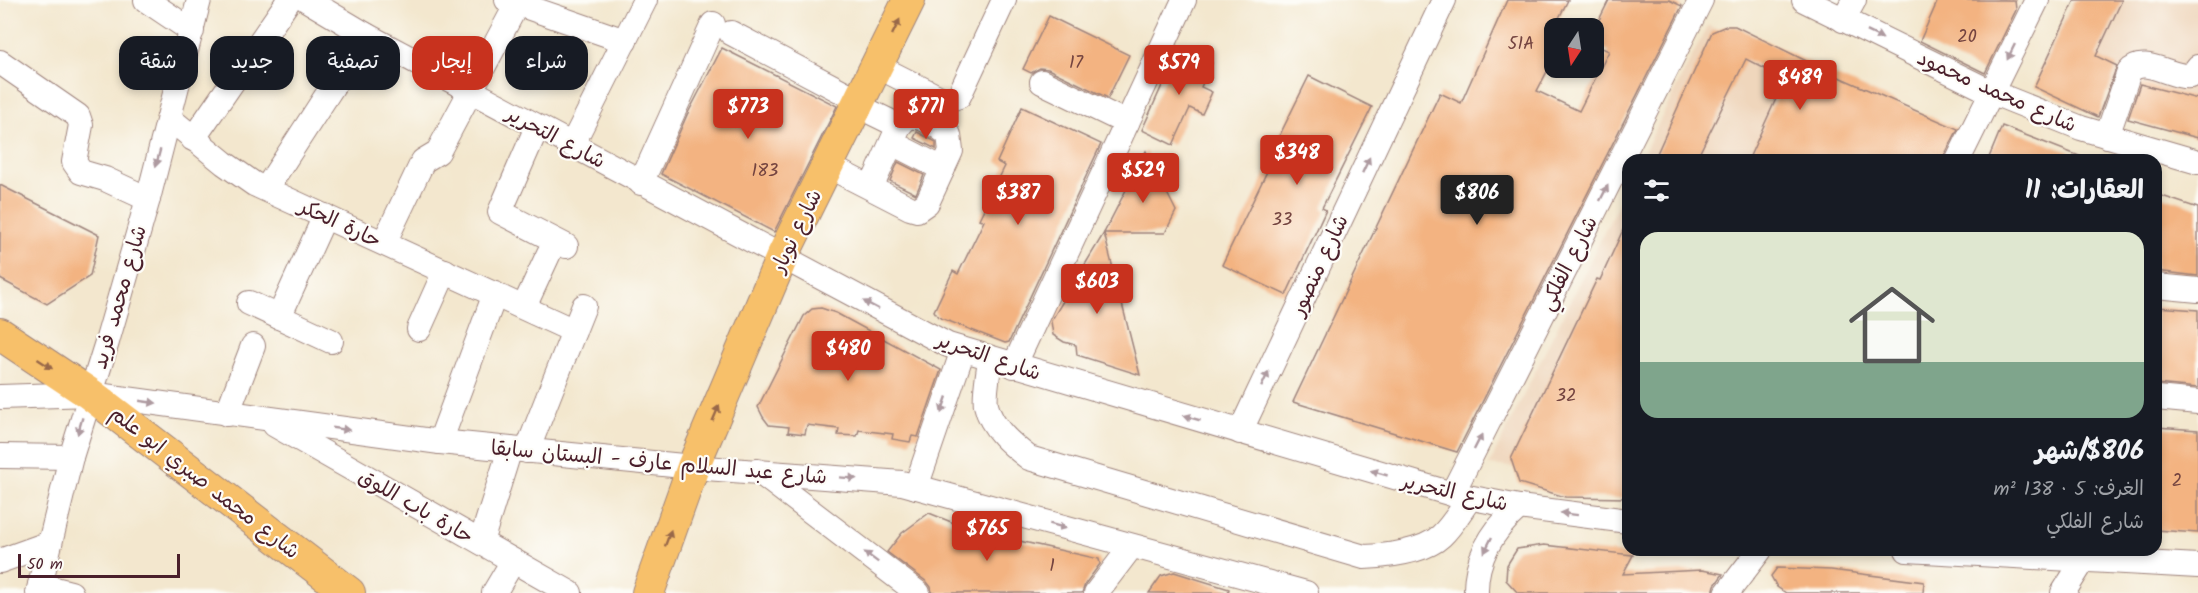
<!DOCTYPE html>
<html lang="ar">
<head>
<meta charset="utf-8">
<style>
  body { margin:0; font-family:Kalam,"Playpen Sans Arabic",sans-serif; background:#20242c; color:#f1f3f6; direction:rtl; height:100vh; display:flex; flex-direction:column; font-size:22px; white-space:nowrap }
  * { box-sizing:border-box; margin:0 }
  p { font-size:20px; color:#9ea1a6 }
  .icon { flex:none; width:33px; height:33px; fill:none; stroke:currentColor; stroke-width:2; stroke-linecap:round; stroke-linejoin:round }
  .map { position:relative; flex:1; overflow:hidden; direction:ltr }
  .panel { position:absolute; left:1622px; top:154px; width:540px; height:402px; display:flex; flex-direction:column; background:#171b24; border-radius:18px; box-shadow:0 3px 9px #0003; direction:rtl }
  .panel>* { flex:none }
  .top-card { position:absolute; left:18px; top:36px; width:570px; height:54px; direction:rtl; display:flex; gap:12px }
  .needle { width:39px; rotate:192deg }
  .fabs { position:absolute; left:1544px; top:18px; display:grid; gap:12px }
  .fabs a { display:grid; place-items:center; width:60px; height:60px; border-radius:12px; background:#171b24; box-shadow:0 3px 9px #0003; font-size:30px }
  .scale { position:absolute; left:18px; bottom:15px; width:162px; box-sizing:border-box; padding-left:6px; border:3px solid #4a1f2b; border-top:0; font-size:16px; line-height:21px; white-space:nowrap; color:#4a1f2b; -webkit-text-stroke:4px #fdfcf7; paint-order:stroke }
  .price { position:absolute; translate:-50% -51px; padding:0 14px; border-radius:6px; background:#c8321e; color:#fff; font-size:20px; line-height:39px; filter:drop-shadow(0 2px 3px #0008) }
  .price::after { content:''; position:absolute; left:50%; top:36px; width:18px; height:14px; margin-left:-9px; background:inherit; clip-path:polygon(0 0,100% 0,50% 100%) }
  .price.on { background:#222; color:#fff }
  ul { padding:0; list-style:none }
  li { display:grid; align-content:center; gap:12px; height:318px; padding:0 18px }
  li+li { border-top:2px solid #363941 }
  li span { display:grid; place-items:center; height:186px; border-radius:18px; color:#555 }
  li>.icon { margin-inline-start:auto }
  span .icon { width:108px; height:108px; fill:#fffc; stroke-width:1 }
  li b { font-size:26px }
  h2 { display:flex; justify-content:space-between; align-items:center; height:72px; padding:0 18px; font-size:26px }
  .chip { padding:0 21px; border-radius:18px; background:#171b24; box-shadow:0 3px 9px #0003; font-size:21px; line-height:54px }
  .chip.on { background:#c8321e; color:#fff }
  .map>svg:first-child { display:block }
  .built { fill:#efd6bc }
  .building { fill:#f3b381 }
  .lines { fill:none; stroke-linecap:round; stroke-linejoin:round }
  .minor-casing { stroke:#9e837c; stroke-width:26 }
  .major-casing { stroke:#9e837c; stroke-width:34 }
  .minor { stroke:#fff; stroke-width:24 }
  .major { stroke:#f7c06b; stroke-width:32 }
  .oneway { fill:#986748 }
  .oneway2 { fill:#ae9aa0 }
  .labels { text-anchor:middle; stroke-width:4.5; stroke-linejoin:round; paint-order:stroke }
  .number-label { font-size:18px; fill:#744440 }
  .street-label { font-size:21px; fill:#4a1f2b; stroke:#fdfcf7 }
</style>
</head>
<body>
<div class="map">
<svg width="2198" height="593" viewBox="0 0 2198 593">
  <rect width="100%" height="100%" fill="#fdfcf7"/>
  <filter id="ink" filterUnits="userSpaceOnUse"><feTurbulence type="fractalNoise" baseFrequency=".0167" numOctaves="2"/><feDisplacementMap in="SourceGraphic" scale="12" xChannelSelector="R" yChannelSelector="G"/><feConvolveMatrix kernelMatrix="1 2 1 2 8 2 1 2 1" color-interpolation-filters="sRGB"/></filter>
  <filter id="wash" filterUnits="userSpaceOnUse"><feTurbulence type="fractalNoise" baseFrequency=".008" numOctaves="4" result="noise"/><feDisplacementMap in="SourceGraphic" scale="24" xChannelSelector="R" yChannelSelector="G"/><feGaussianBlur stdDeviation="1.35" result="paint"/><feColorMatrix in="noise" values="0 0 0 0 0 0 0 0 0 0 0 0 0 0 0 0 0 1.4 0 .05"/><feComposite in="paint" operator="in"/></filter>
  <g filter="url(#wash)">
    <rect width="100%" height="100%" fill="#f3e7ce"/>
    <!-- built -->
    <g class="built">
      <polygon points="2073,0 2198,0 2198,119 2038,72"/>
      <polygon points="1708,25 1947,147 1940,160 1640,160"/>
      <polygon points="1627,186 1627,477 1489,465"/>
    </g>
    <g id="blocks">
      <!-- building -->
      <g class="building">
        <polygon points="1507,0 1568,0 1554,28 1554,58 1537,91 1579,111 1609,51 1593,44 1593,32 1609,0 1669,0 1682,6 1457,452 1293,402 1440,93 1461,103"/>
        <polygon points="1938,0 2015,0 2016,10 1985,73 1920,41"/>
        <polygon points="2075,0 2122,0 2096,56 2117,66 2098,117 2034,87"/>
        <polygon points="1049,16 1129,55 1108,98 1048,69 1040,68 1031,73 1023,69"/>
        <polygon points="1726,26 1735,26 1841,78 1958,129 1942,160 1760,160 1750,156 1785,79 1746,59 1696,160 1654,160 1712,32"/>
        <polygon points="722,48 837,106 774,232 661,174 687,115"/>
        <polygon points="1179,48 1212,63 1201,87 1212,92 1202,114 1190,108 1173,145 1142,130"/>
        <polygon points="1309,76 1372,107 1322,208 1326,210 1286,295 1222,265 1271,163 1267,161"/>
        <polygon points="2140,84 2198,99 2198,138 2128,119"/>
        <polygon points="1022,107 1101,144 1009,342 1005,343 938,317 934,311 953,271 958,274 984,221 979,219 1005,166 997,162"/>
        <polygon points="2002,126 2087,159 2087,160 1988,160"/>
        <polygon points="917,132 936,142 936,149 914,138"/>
        <polygon points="1146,151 1176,211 1165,233 1104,233"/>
        <polygon points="898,162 924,175 916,194 890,181"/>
        <polygon points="0,185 99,235 90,276 47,304 0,279"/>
        <polygon points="2156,194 2198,208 2198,276 2156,271"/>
        <polygon points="1628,219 1628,498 1565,497 1519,483 1511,459 1597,279 1600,280"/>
        <polygon points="1104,233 1140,375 1077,355 1076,345 1064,342 1053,335 1051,321"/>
        <polygon points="2156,307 2198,310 2198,388 2156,384"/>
        <polygon points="821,308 836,313 941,370 918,437 912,436 910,442 892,439 893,434 859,430 857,436 838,435 839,429 807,425 805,434 788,432 789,427 769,425 763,417 758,407 804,316 812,309"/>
        <polygon points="2156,427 2198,430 2198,533 2156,530"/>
        <polygon points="929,513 971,530 1099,559 1100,564 1085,584 1082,593 932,593 931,587 927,582 887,552 902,533"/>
        <polygon points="1544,545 1633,555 1623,574 1702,570 1723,574 1715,585 1713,593 1518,593 1506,580 1507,565 1517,549"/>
        <polygon points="1777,568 1831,570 1924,582 1923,593 1786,593 1777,587 1771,576"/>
        <polygon points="1174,572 1229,589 1228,593 1149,593 1161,576"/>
      </g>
    </g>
  </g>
  <g filter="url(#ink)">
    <use href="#blocks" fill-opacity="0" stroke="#9e837c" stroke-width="1.5"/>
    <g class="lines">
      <defs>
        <g id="minor">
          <polyline points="146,0 192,31"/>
          <polyline points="307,0 366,35 948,345 1452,494 1519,507 1628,521"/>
          <polyline points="507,0 625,41"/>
          <polyline points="1804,0 1991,92 2081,128 2198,162"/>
          <polyline points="1843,20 1854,0"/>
          <polyline points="731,33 860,101"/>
          <polyline points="0,62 78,116 81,125 74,162 81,172 105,179 148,199"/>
          <polyline points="877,66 940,98 947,100 959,96 1004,0"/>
          <polyline points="1042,82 1127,123"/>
          <polyline points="858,106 899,126"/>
          <polyline points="169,118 224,163 254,184 574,331 527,451"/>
          <polyline points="537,127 500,212 566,246"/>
          <path d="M2107 136 2129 72C2143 54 2172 79 2191 76L2198 67"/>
          <polyline points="193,139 289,0"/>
          <polyline points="892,143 943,169"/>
          <polyline points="572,145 645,0"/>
          <polyline points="1958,160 2037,0"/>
          <path d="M828 166 910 208 917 210 927 203 951 151 949 135C941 128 922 115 910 117 905 118 902 123 899 126L871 188"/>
          <polyline points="641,183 713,24"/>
          <polyline points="266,189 366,35"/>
          <polyline points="384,243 423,161 438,152 519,0"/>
          <polyline points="2156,286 2198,290"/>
          <polyline points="249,303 331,341"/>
          <polyline points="524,307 549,253"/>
          <polyline points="279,317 325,216"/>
          <polyline points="419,329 445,271"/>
          <polyline points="574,331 584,306"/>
          <path d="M990 358C989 371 984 393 986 405 991 428 1012 445 1029 458L1364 557C1386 556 1424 552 1441 536 1452 526 1461 510 1470 498"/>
          <polyline points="1014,366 1184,0"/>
          <polyline points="0,397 90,394 440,442 693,467 902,483 1306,593"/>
          <polyline points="2156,398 2198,402"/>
          <polyline points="227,414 253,346"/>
          <polyline points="275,425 570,593"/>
          <polyline points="1240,432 1444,0"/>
          <polyline points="440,442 495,294"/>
          <polyline points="0,456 71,457"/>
          <polyline points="758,471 918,593"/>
          <polyline points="916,487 963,350"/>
          <polyline points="1452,494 1701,0"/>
          <polyline points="481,542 510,449"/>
          <polyline points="1907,550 2198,566"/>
          <polyline points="0,561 50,543"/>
          <polyline points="40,585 71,593"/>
          <polyline points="38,593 71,457 107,342 148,199 199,0"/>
          <polyline points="494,593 513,561"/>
          <polyline points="1096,593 1131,547"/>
          <path d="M1476 593C1475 558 1494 529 1519 507"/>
          <polyline points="1727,593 1760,550"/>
          <polyline points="2063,593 2083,561 2084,550"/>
        </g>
        <g id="major">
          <polyline points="0,334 90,394 349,593"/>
          <polyline points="648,593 693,467 782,257 909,0"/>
        </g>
      </defs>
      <!-- minor casing -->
      <use href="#minor" class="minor-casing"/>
      <!-- major casing -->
      <use href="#major" class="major-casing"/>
      <!-- minor -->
      <use href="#minor" class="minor"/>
      <!-- major -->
      <use href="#major" class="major"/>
    </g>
    <!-- one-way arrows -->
    <defs><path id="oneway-solid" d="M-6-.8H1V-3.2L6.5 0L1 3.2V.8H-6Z" transform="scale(1.5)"/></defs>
    <g class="oneway">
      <use href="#oneway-solid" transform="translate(896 27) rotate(-64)"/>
      <use href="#oneway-solid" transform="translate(45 364) rotate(33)"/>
      <use href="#oneway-solid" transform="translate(716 413) rotate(-67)"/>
      <use href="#oneway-solid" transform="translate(668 538) rotate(-70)"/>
    </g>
    <g class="oneway2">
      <use href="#oneway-solid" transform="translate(1875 35) rotate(26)"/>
      <use href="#oneway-solid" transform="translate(2011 52) rotate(116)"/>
      <use href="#oneway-solid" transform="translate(158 158) rotate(105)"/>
      <use href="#oneway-solid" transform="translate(1366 165) rotate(-65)"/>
      <use href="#oneway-solid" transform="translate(1604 193) rotate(-63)"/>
      <use href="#oneway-solid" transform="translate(871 305) rotate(-152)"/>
      <use href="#oneway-solid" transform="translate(1265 379) rotate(-65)"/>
      <use href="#oneway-solid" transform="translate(148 402) rotate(8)"/>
      <use href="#oneway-solid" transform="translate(944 405) rotate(109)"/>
      <use href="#oneway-solid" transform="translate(1192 418) rotate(-164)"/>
      <use href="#oneway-solid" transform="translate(80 426) rotate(106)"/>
      <use href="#oneway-solid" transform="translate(341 429) rotate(8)"/>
      <use href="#oneway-solid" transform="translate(1478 442) rotate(-63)"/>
      <use href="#oneway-solid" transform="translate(1379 473) rotate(-164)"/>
      <use href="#oneway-solid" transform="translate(848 478) rotate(4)"/>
      <use href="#oneway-solid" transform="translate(1569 514) rotate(-173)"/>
      <use href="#oneway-solid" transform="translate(1058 526) rotate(15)"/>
      <use href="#oneway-solid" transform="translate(1488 545) rotate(116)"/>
      <use href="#oneway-solid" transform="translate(871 557) rotate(-143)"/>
    </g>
  </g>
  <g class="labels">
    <!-- number labels -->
    <g class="number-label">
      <text x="1967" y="42">20</text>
      <text x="1521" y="49">51A</text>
      <text x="1076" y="68">17</text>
      <text x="765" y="176">183</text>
      <text x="1282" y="225">33</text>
      <text x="1566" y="401">32</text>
      <text x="2177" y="486">2</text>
      <text x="1052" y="571">1</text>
    </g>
    <!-- street labels -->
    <g class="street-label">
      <text transform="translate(1997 91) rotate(24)" y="7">شارع محمد محمود</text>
      <text transform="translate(556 137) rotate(28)" y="7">شارع التحرير</text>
      <text transform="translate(340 223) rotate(25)" y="7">حارة الحكر</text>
      <text transform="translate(796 231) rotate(-64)" y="7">شارع نوبار</text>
      <text transform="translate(1568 263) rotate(-63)" y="7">شارع الفلكي</text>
      <text transform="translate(1319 265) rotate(-65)" y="7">شارع منصور</text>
      <text transform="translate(119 297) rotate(-74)" y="7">شارع محمد فريد</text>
      <text transform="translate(989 356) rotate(19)" y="7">شارع التحرير</text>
      <text transform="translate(659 462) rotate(5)" y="7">شارع عبد السلام عارف - البستان سابقا</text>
      <text transform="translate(205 482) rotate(38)" y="7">شارع محمد صبري ابو علم</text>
      <text transform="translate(1455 492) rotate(13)" y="7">شارع التحرير</text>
      <text transform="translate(416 506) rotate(30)" y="7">حارة باب اللوق</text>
    </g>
  </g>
</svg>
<div class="fabs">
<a><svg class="needle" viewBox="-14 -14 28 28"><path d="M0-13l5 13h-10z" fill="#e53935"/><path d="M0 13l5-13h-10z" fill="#9ea1a6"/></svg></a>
</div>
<div class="scale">50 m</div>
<b class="price" style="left:1179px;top:96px">$579</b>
<b class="price" style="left:1800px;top:111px">$489</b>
<b class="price" style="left:748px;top:140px">$773</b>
<b class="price" style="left:926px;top:140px">$771</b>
<b class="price" style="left:1297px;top:186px">$348</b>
<b class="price" style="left:1143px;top:204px">$529</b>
<b class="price" style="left:1018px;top:226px">$387</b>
<b class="price on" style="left:1477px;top:226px">$806</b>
<b class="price" style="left:1097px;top:315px">$603</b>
<b class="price" style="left:848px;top:382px">$480</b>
<b class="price" style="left:987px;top:562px">$765</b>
<div class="top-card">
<a class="chip">شراء</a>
<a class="chip on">إيجار</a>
<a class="chip">تصفية</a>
<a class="chip">جديد</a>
<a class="chip">شقة</a>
</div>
<section class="panel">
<h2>العقارات: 11<svg class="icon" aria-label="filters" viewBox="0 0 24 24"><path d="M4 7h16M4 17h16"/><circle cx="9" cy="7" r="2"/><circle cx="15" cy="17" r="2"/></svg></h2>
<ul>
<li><span style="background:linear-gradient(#dfe7d0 70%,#7fa58c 0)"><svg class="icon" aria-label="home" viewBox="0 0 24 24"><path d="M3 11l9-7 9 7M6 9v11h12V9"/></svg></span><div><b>$806/شهر</b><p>الغرف: 5 · 138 m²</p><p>شارع الفلكي</p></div></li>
</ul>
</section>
</div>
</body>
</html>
